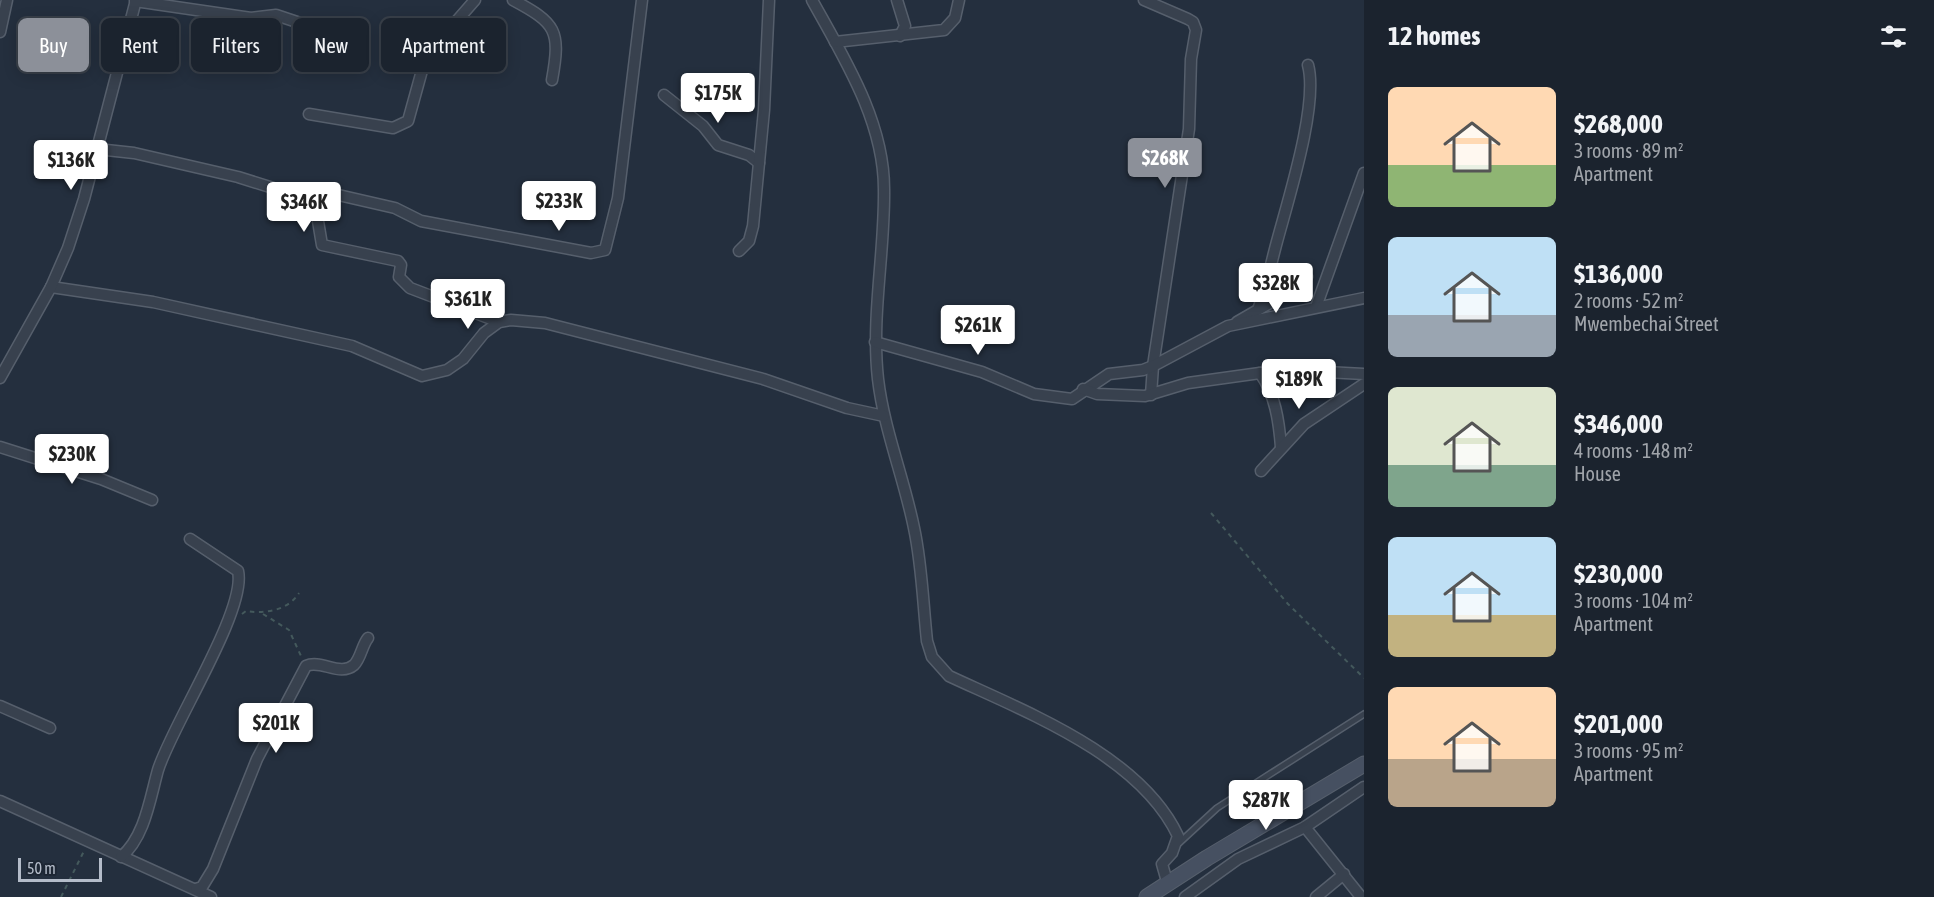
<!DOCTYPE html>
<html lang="en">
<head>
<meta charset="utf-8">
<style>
  body { margin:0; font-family:"Asap Condensed",sans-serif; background:#242b36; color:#f1f3f6; height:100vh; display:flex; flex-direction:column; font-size:22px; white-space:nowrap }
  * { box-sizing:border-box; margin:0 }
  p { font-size:20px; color:#a0a4aa }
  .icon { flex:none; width:33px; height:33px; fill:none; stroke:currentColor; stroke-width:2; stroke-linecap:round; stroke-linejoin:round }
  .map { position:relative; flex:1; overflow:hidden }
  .panel { display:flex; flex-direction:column; background:#1b232e; width:570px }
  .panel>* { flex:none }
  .guide { position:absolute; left:18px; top:18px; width:570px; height:54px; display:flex; gap:12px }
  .scale { position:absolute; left:18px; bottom:15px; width:84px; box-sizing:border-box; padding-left:6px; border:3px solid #b4bcc9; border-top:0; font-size:16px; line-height:21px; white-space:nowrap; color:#b4bcc9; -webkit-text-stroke:4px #1d2633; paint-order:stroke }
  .price { position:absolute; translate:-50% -51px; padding:0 14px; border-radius:6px; background:#fff; color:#222; font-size:20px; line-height:39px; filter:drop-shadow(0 2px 3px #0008) }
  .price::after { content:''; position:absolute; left:50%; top:36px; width:18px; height:14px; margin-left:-9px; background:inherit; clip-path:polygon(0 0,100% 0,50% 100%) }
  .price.current { background:#8c9099; color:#fff }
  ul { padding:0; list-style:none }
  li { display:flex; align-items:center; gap:18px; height:150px; padding:0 24px }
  li span { display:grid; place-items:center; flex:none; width:168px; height:120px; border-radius:9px; color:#555 }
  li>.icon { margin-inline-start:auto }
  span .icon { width:72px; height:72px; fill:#fffc; stroke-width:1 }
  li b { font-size:26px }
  h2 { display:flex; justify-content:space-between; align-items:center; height:72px; padding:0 24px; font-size:26px }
  .chip { padding:0 21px; border-radius:9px; background:#1b232e; box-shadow:0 3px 15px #0003,0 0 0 2px #39404a; font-size:21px; line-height:54px }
  .chip.current { background:#8c9099; color:#fff }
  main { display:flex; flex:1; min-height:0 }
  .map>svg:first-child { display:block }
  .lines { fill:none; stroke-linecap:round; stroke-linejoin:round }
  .lane-casing { stroke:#565f6c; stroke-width:8 }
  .street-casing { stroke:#565f6c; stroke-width:13 }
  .secondary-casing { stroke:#565f6c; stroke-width:17 }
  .path { stroke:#44595c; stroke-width:2; stroke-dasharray:4.5 4.5; stroke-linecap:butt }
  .lane { stroke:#38414e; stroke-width:5 }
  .street { stroke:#38414e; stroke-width:10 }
  .secondary { stroke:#465061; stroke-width:15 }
</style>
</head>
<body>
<main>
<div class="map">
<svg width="1364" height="897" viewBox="0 0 1364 897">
  <rect width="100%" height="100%" fill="#242f3e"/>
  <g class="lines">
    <defs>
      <polyline id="lane" points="1179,843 1217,808 1364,714"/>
      <g id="street">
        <path d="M513 0C556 23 561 30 552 80"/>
        <path d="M812 0C844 58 884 121 884 189 885 252 871 316 878 379 884 430 904 478 914 528 922 565 923 604 927 641L932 657 949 676C1026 712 1140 755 1178 836L1172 853 1162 864 1166 878 1171 882"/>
        <polyline points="897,0 905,26 900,36"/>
        <polyline points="1144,0 1188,19 1193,22 1196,30 1191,59 1189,129 1153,366 1151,395"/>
        <polyline points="135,1 251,18 276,15 327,32"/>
        <polyline points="0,32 7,0"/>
        <polyline points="835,42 944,30 955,18 959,0"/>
        <polyline points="664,95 703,126 718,145 749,155 759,163"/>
        <polyline points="309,114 393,128 408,121 426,56 475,0"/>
        <polyline points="97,149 134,153 238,177 305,198 316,209 322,245 398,261 401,265 399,277 410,288 499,322"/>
        <polyline points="291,193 334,194 395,208 421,221 591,253 605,250 618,198 642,0"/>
        <polyline points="739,251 749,241 753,226 764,110 769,0"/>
        <polyline points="51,287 153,302 352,346 422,376 447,370 463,359 484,333 499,322 511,320 545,323 763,379 847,408 884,416"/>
        <path d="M1259 307C1266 288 1270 268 1275 249 1286 206 1319 106 1308 65"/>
        <polyline points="1316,307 1364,173"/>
        <polyline points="1237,322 1294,289 1307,277"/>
        <polyline points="875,342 982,372 1034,394 1072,399 1109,374 1143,370 1153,366 1228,326 1364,298"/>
        <path d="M1260 373C1275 394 1279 421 1281 447"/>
        <polyline points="0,378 51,287 68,248 84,199 136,0"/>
        <polyline points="1083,389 1097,394 1145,396 1188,383 1260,373 1307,371 1364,374"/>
        <polyline points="0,447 101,479 152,500"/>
        <polyline points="1261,471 1304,424 1364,384"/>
        <polyline points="0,706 50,728"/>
        <polyline points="0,801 211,897"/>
        <polyline points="1305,827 1361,897"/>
        <path d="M121 857C145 837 150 798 158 770 172 725 247 610 238 571L190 539"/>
        <path d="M196 889 202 887 213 869 257 759 306 666C321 659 340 677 354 665 361 658 362 645 368 638"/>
        <polyline points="1185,897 1238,859 1305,827 1364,787"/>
        <polyline points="1316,897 1344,874"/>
      </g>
      <polyline id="secondary" points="1147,897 1207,858 1364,764"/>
    </defs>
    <!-- lane casing -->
    <use href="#lane" class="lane-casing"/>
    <!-- street casing -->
    <use href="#street" class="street-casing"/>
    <!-- secondary casing -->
    <use href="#secondary" class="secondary-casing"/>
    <!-- path -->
    <g class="path">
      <polyline points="1211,513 1288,604 1364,678"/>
      <path d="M242 614 246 611C264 614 288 611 299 593"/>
      <polyline points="263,614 289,630 301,656"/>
      <polyline points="61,897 84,851"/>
    </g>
    <!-- lane -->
    <use href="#lane" class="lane"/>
    <!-- street -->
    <use href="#street" class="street"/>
    <!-- secondary -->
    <use href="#secondary" class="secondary"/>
  </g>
</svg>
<div class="scale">50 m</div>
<b class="price" style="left:718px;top:124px">$175K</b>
<b class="price current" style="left:1165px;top:189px">$268K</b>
<b class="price" style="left:71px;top:191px">$136K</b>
<b class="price" style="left:559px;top:232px">$233K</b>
<b class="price" style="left:304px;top:233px">$346K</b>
<b class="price" style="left:1276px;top:314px">$328K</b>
<b class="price" style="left:468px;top:330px">$361K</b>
<b class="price" style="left:978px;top:356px">$261K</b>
<b class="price" style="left:1299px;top:410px">$189K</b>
<b class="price" style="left:72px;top:485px">$230K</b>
<b class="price" style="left:276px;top:754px">$201K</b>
<b class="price" style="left:1266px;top:831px">$287K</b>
<div class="guide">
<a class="chip current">Buy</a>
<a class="chip">Rent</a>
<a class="chip">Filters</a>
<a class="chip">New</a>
<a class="chip">Apartment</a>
</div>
</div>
<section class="panel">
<h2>12 homes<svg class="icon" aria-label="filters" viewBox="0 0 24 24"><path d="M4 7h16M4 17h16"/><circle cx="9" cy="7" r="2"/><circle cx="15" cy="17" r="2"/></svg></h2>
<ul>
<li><span style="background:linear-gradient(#ffd9b3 65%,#8fb573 0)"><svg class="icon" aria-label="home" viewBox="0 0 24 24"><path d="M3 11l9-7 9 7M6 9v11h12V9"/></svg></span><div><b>$268,000</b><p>3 rooms · 89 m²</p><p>Apartment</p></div></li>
<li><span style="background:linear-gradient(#bfe0f5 65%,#9aa5b1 0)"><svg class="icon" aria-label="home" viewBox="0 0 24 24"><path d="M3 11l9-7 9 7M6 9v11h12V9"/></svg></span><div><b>$136,000</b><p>2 rooms · 52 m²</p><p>Mwembechai Street</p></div></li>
<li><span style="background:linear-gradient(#dfe7d0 65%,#7fa58c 0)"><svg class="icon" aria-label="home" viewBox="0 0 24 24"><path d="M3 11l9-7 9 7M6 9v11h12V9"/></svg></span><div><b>$346,000</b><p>4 rooms · 148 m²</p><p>House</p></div></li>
<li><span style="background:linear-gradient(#bfe0f5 65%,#c2b280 0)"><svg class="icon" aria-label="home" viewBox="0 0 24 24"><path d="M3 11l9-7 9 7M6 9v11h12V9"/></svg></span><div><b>$230,000</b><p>3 rooms · 104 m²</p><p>Apartment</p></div></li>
<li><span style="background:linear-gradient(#ffd9b3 60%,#b9a48a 0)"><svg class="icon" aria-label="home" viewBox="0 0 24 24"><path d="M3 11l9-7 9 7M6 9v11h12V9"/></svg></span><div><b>$201,000</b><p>3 rooms · 95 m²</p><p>Apartment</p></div></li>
</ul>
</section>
</main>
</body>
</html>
